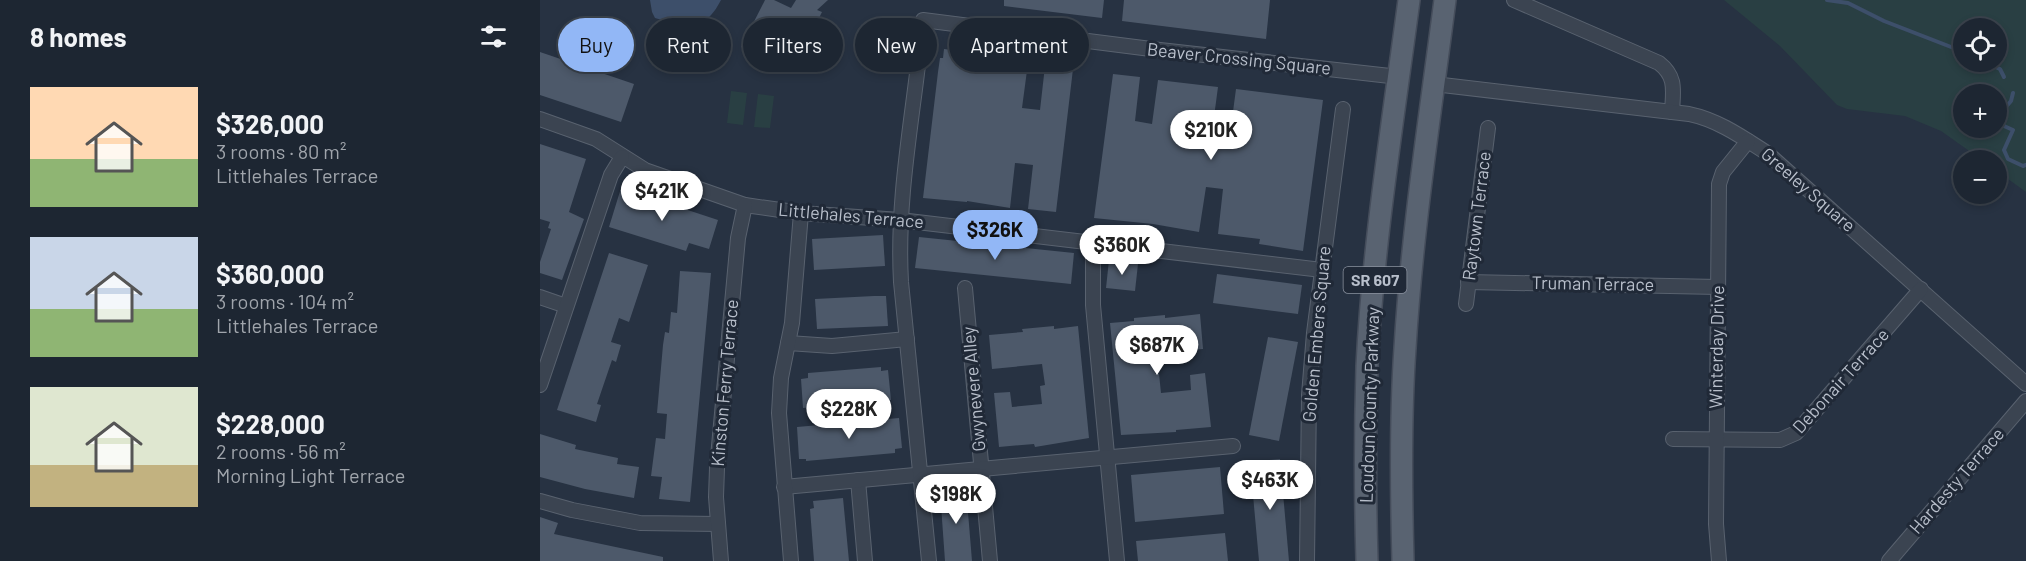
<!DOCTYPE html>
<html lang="en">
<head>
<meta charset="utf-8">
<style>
  body { margin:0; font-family:Barlow,sans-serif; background:#2a323e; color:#f1f3f6; height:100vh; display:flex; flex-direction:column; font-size:22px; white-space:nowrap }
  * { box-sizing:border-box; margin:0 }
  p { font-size:20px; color:#a0a5ac }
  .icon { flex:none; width:33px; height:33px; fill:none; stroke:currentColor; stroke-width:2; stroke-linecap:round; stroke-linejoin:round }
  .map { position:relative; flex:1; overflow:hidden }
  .drawer { display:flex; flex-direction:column; background:#1d2632; width:540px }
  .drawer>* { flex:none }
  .hud { position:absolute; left:18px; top:18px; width:570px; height:54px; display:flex; gap:12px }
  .fabs { position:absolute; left:1413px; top:18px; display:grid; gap:12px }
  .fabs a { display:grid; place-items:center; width:54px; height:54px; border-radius:50%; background:#1d2632; box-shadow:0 3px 9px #0003,0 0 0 2px #3b434d; font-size:30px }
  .price { position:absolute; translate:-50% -51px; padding:0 14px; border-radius:21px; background:#fff; color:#222; font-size:20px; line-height:39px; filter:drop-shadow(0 2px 3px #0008) }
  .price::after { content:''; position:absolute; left:50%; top:36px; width:18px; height:14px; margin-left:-9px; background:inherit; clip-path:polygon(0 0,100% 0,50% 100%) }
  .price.selected { background:#92b7f6; color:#111 }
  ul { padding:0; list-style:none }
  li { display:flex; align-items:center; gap:18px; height:150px; padding:0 30px }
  li span { display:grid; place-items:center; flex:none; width:168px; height:120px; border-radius:0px; color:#555 }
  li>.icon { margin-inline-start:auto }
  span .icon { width:72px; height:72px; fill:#fffc; stroke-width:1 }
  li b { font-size:26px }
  h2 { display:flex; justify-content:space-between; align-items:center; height:72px; padding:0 30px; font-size:26px }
  .tag { padding:0 21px; border-radius:27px; background:#1d2632; box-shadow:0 3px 9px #0003,0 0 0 2px #3b434d; font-size:21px; line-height:54px }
  .tag.selected { background:#92b7f6; color:#111 }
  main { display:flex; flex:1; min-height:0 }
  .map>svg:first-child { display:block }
  .green { fill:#293f43; fill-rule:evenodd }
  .water { fill:#3d4f6a }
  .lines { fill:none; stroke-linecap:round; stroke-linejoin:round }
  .stream { stroke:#3d4f6a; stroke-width:4 }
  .building { fill:#4d596a }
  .minor-casing { stroke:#59626f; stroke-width:16 }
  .primary-casing { stroke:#454d5b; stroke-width:24 }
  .minor { stroke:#3b4451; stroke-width:14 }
  .primary { stroke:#596371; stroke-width:21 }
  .labels { text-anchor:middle; stroke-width:6; stroke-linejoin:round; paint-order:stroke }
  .shield { fill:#202937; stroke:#8a929f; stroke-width:1.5 }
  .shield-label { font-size:16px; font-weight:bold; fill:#b8bfcb }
  .street-label { font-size:18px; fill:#b8bfcb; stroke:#202937 }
</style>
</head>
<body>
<main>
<section class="drawer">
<h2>8 homes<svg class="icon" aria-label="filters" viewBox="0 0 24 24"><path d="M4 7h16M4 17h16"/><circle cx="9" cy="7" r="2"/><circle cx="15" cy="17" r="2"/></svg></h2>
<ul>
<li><span style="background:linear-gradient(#ffd9b3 60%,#8fb573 0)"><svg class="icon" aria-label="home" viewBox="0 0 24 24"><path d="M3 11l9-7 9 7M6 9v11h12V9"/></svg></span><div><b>$326,000</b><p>3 rooms · 80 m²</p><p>Littlehales Terrace</p></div></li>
<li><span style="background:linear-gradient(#c9d6e8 60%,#8fb573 0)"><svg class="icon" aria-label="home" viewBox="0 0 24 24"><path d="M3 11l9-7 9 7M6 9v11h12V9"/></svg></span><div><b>$360,000</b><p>3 rooms · 104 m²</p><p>Littlehales Terrace</p></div></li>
<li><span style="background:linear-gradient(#dfe7d0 65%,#c2b280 0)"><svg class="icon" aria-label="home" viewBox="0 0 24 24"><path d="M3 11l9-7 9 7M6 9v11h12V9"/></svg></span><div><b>$228,000</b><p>2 rooms · 56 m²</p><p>Morning Light Terrace</p></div></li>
</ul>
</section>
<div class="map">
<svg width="1486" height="561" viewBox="0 0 1486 561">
  <rect width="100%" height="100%" fill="#273242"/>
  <!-- green -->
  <g class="green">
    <path d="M1184 0H1486V192L1457 171 1456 160H1442L1401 131 1365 116 1307 109 1297 105 1240 46ZM1424 28H1456V62H1424ZM1456 94V128H1424V94Z"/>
    <polygon points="191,91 207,93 203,125 187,123"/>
    <polygon points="218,94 234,96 230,128 214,127"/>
  </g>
  <!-- water -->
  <path class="water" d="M110 0H181C170 21 162 25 139 22 131 21 123 21 115 18L112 12Z"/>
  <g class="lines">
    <!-- stream -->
    <g class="stream">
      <polyline points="1287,0 1308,3 1344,21 1424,52"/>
      <polyline points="1444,62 1460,69 1464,77"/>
      <polyline points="1473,93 1471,101 1459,115 1464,126 1473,130 1464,150 1468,159 1483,166 1486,165"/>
    </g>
  </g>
  <!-- building -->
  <g class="building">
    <polygon points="225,0 234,0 251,8 256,0 288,0 277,10 282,12 274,28 271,26 267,33 262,30 260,32 257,30 255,34 251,31 234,64 201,47"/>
    <polygon points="464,0 564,0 562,18 464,6"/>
    <polygon points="584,0 730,0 726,39 582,21"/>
    <polygon points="404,49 445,54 445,58 488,63 482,108 500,110 505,66 533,69 516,212 488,209 493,165 475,163 470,208 427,201 427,202 383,198 398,72 400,58 403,58"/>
    <polygon points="0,52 94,84 81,122 0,95"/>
    <polygon points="573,74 600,77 595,121 612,124 618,80 678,87 672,132 690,134 696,89 783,100 763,251 719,244 720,239 678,234 683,189 666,187 659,232 613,224 554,218"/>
    <polygon points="0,144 46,159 29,212 44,219 22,280 0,273 0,262 11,229 8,228 10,222 0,219"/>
    <polygon points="81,188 178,220 169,249 149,243 146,251 69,227"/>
    <polygon points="343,235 345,266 274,270 272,239"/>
    <polygon points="379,237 534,253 531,284 375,268"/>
    <polygon points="69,253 108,265 89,322 79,318 71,342 81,345 76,362 72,360 57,404 61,405 56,422 17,410"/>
    <polygon points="569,260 598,264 595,291 566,288"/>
    <polygon points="140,271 171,273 150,502 119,499 122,477 111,476 116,438 125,439 127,414 117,413 123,345 125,332 129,333 131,312 137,313"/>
    <polygon points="677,274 762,285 758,314 673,303"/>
    <polygon points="334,296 346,296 348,326 277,329 275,299"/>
    <polygon points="660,314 663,349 613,353 615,374 619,374 621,393 651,390 650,375 665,373 671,427 636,430 636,432 581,435 570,323 594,321 594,318 625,315 625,318"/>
    <polygon points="514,326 514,329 538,326 549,438 495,447 494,444 459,447 454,393 470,392 472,407 502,404 500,386 505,385 502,364 452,369 449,335 483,332 482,329"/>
    <polygon points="728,337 758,342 739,441 709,435"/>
    <polygon points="341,367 341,371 348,370 351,400 263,408 261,379 268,378 268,373"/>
    <polygon points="359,418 362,448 355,449 355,453 266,461 266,459 259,459 257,427"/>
    <polygon points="0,434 36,445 35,449 78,458 77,464 99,467 94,498 45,489 0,477"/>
    <polygon points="740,459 749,561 719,561 710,462"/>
    <polygon points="680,467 684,514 595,522 591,475"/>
    <polygon points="426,488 432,561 405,561 400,491"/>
    <polygon points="303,498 309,561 274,561 270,509 274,508 273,501"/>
    <polygon points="0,517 18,523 14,534 123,557 123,561 0,561"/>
    <polygon points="685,533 688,561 598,561 596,541"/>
  </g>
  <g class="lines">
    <defs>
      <g id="minor">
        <path d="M974 0 1119 63C1137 77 1133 91 1132 112"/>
        <path d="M894 84 1149 114C1178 120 1202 137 1227 153L1486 384"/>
        <polyline points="0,119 56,139 105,170 205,205 261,213 360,220 782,270"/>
        <polyline points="553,243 553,305 577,561"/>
        <polyline points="928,282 1178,287"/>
        <polyline points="425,288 450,561"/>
        <polyline points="0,297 26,306"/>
        <polyline points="926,304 948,128"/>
        <polyline points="248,343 292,346 367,339"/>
        <polyline points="0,385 71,175 82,157"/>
        <polyline points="1133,439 1240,440 1256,433 1381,289"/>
        <polyline points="318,480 325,561"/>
        <polyline points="244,487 693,446"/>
        <polyline points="0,501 32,510 100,523 178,524"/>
        <polyline points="181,561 176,497 177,468 198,238 205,205"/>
        <polyline points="251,561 239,413 241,378 252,323 261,213"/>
        <path d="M389 561 361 282C356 193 375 108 383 20L611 49 859 77"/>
        <polyline points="767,561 769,395 774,333 803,109"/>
        <polyline points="1179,561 1176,524 1179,184 1183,172 1208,141"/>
        <polyline points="1349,561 1486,401"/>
      </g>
      <g id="primary">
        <path d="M827 561C825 496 825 431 827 366 833 243 853 121 869 0"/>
        <path d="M863 561C861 490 860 419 865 348 872 231 890 116 905 0"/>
      </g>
    </defs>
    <!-- minor casing -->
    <use href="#minor" class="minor-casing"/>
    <!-- primary casing -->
    <use href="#primary" class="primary-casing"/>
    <!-- minor -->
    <use href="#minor" class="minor"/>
    <!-- primary -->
    <use href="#primary" class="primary"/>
  </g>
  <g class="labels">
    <!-- shield labels -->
    <rect class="shield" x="803.5" y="267" width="63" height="26" rx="4.5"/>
    <g class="shield-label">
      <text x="835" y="286">SR 607</text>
    </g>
    <!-- street labels -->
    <g class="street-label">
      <text transform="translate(699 59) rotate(6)" y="6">Beaver Crossing Square</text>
      <text transform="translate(1268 190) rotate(41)" y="6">Greeley Square</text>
      <text transform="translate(311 216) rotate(5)" y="6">Littlehales Terrace</text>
      <text transform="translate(937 216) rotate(-83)" y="6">Raytown Terrace</text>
      <text transform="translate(1053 284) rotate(1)" y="6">Truman Terrace</text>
      <text transform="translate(777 334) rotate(-85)" y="6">Golden Embers Square</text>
      <text transform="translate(1177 347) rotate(-89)" y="6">Winterday Drive</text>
      <text transform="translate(1301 381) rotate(-48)" y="6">Debonair Terrace</text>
      <text transform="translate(185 383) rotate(-85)" y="6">Kinston Ferry Terrace</text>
      <text transform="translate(434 389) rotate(-95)" y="6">Gwynevere Alley</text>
      <text transform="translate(830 405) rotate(-88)" y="6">Loudoun County Parkway</text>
      <text transform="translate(1417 481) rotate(-49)" y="6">Hardesty Terrace</text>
    </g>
  </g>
</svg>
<div class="fabs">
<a><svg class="icon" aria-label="locate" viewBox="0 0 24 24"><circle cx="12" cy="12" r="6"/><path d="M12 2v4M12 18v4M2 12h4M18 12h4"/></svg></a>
<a>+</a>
<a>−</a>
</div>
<b class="price" style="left:671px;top:161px">$210K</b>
<b class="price" style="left:122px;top:222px">$421K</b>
<b class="price selected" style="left:455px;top:261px">$326K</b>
<b class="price" style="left:582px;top:276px">$360K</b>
<b class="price" style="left:617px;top:376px">$687K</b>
<b class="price" style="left:309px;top:440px">$228K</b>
<b class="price" style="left:730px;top:511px">$463K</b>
<b class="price" style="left:416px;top:525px">$198K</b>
<div class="hud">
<a class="tag selected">Buy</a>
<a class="tag">Rent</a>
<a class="tag">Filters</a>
<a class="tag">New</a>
<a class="tag">Apartment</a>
</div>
</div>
</main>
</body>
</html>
